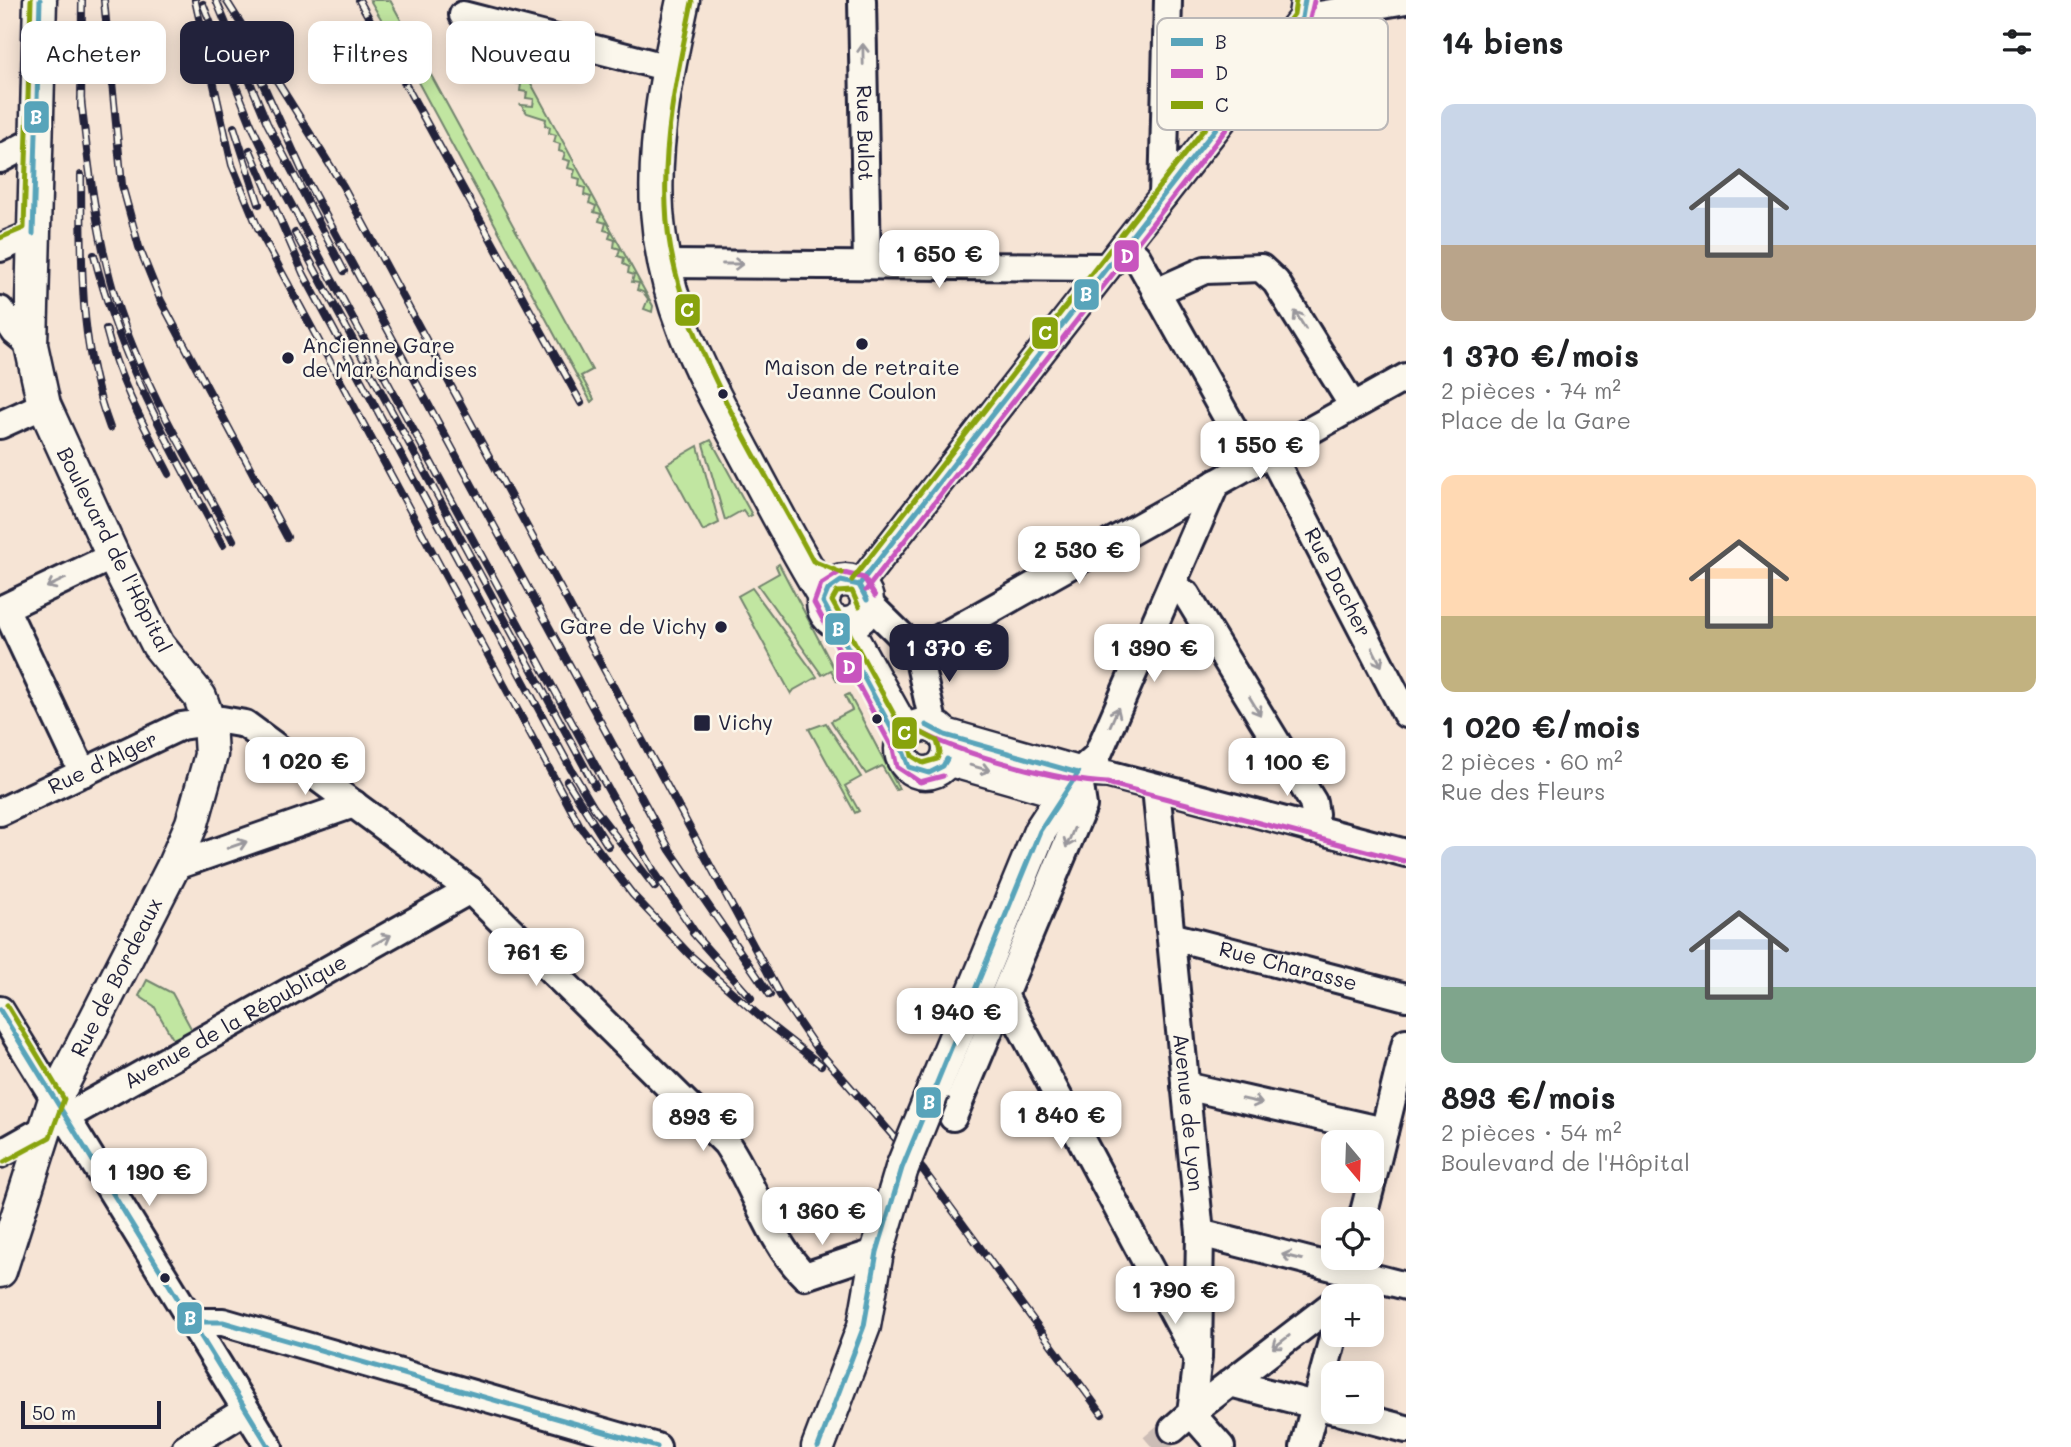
<!DOCTYPE html>
<html lang="fr">
<head>
<meta charset="utf-8">
<style>
  body { margin:0; font-family:Mali,sans-serif; background:#f2f2f2; color:#202124; height:100vh; display:flex; flex-direction:column; font-size:26px; white-space:nowrap }
  * { box-sizing:border-box; margin:0 }
  p { font-size:23px; color:#757577 }
  .icon { flex:none; width:38px; height:38px; fill:none; stroke:currentColor; stroke-width:2; stroke-linecap:round; stroke-linejoin:round }
  .map { position:relative; flex:1; overflow:hidden }
  .details { display:flex; flex-direction:column; background:#fff; width:665px }
  .details>* { flex:none }
  .banner { position:absolute; left:21px; top:21px; width:665px; height:63px; display:flex; gap:14px }
  .needle { width:46px; rotate:161deg }
  .controls { position:absolute; left:1321px; top:1130px; display:grid; gap:14px }
  .controls a { display:grid; place-items:center; width:63px; height:63px; border-radius:14px; background:#fff; box-shadow:0 4px 18px #0003; font-size:35px }
  .scale { position:absolute; left:21px; bottom:18px; width:140px; box-sizing:border-box; padding-left:7px; border:4px solid #22223b; border-top:0; font-size:19px; line-height:24px; white-space:nowrap; color:#22223b; -webkit-text-stroke:5px #fbf7ec; paint-order:stroke }
  .price { position:absolute; translate:-50% -60px; padding:0 16px; border-radius:14px; background:#fff; color:#222; font-size:23px; line-height:46px; filter:drop-shadow(0 2px 4px #0008) }
  .price::after { content:''; position:absolute; left:50%; top:42px; width:21px; height:16px; margin-left:-10px; background:inherit; clip-path:polygon(0 0,100% 0,50% 100%) }
  .price.active { background:#22223b; color:#fff }
  ul { padding:0; list-style:none }
  li { display:grid; align-content:center; gap:14px; height:371px; padding:0 35px }
  li span { display:grid; place-items:center; height:217px; border-radius:14px; color:#555 }
  li>.icon { margin-inline-start:auto }
  span .icon { width:126px; height:126px; fill:#fffc; stroke-width:1 }
  li b { font-size:30px }
  h2 { display:flex; justify-content:space-between; align-items:center; height:84px; padding:0 35px; font-size:30px }
  .chip { padding:0 24px; border-radius:14px; background:#fff; box-shadow:0 4px 18px #0003; font-size:24px; line-height:63px }
  .chip.active { background:#22223b; color:#fff }
  main { display:flex; flex:1; min-height:0 }
  .map>svg:first-child { display:block }
  .green { fill:#c1e6a1; stroke:#72846e; stroke-width:2 }
  .lines { fill:none; stroke-linecap:round; stroke-linejoin:round }
  .minor-tunnel { stroke:#ccbdb6; stroke-width:26; stroke-dasharray:26 13; stroke-linecap:butt }
  .minor-casing { stroke:#22223b; stroke-width:32 }
  .major-casing { stroke:#22223b; stroke-width:37 }
  .minor { stroke:#fbf7ec; stroke-width:26 }
  .major { stroke:#fbf7ec; stroke-width:32 }
  .rail-casing { stroke:#22223b; stroke-width:8 }
  .rail { stroke:#fbf7ec; stroke-width:5; stroke-dasharray:16; stroke-linecap:butt }
  .major-bridge-casing { stroke:#22223b; stroke-width:37; stroke-linecap:butt }
  .major-bridge { stroke:#fbf7ec; stroke-width:32 }
  .bus-1-casing { stroke:#fbf7ec; stroke-width:10 }
  .bus-2-casing { stroke:#fbf7ec; stroke-width:10 }
  .bus-3-casing { stroke:#fbf7ec; stroke-width:10 }
  .bus-1 { stroke:#58a4ba; stroke-width:5 }
  .bus-2 { stroke:#c855be; stroke-width:5 }
  .bus-3 { stroke:#88a30d; stroke-width:5 }
  .oneway { stroke:#99979c }
  .poi-dot { fill:#22223b; stroke:#fbf7ec; stroke-width:2.5 }
  .labels { text-anchor:middle; stroke-width:5; stroke-linejoin:round; paint-order:stroke }
  .street-label { font-size:21px; fill:#22223b; stroke:#fbf7ec }
  .poi-label { font-size:21px; fill:#22223b; stroke:#fbf7ec; text-anchor:start }
  .key { fill:#fbf7ec; stroke:#bab7b7; stroke-width:2 }
  .key-label { font-size:19px; fill:#22223b }
  .line-badge { stroke:#fbf7ec; stroke-width:2.5 }
  .badge-label { font-size:19px; text-anchor:middle; font-weight:bold; fill:#fff }
</style>
</head>
<body>
<main>
<div class="map">
<svg width="1406" height="1447" viewBox="0 0 1406 1447">
  <rect width="100%" height="100%" fill="#f6e4d5"/>
  <filter id="ink" filterUnits="userSpaceOnUse"><feTurbulence type="fractalNoise" baseFrequency=".0143" numOctaves="2"/><feDisplacementMap in="SourceGraphic" scale="14" xChannelSelector="R" yChannelSelector="G"/><feConvolveMatrix kernelMatrix="1 2 1 2 8 2 1 2 1" color-interpolation-filters="sRGB"/></filter>
  <g filter="url(#ink)">
    <!-- green -->
    <g class="green">
      <polygon points="370,0 390,0 592,370 581,376 594,399 591,402 418,82"/>
      <polygon points="473,29 498,34 522,74 527,76 653,306 652,312 644,309 648,299 643,292 637,290 639,283 632,282 634,275 628,273 629,267 623,264 624,258 618,256 620,249 614,247 615,240 609,238 611,232 604,230 606,223 599,221 601,214 594,212 596,206 589,203 591,197 584,195 585,188 579,186 580,179 573,177 575,170 568,168 570,161 563,159 565,153 559,151 560,144 554,142 556,135 549,133 550,127 545,125 546,119 527,113 521,105 533,106 534,99 526,98 527,92 520,91 521,84 514,83 515,76 508,75 509,69 502,68 503,61 496,60 496,54 490,53 490,46 484,45 484,39 471,37"/>
      <polygon points="711,440 752,515 748,517 743,510 725,520 703,444"/>
      <polygon points="698,446 719,523 703,531 667,464"/>
      <polygon points="779,564 840,680 837,681 831,670 822,675 758,585 779,573 776,566"/>
      <polygon points="752,588 817,677 794,690 791,694 738,596"/>
      <polygon points="849,694 899,789 896,790 882,766 866,774 831,721 852,710 845,696"/>
      <polygon points="826,723 861,777 845,786 859,811 855,813 809,729"/>
      <polygon points="147,980 172,993 192,1030 173,1039 154,1006 139,996"/>
    </g>
    <g class="lines">
      <!-- minor-tunnel -->
      <polyline class="minor-tunnel" points="1152,1447 1173,1429"/>
      <defs>
        <g id="minor">
          <path id="s1" d="M862 0 867 265"/>
          <polyline points="463,15 669,68"/>
          <polyline points="1302,18 1406,0"/>
          <polyline points="0,159 36,140"/>
          <polyline points="1163,196 1168,0"/>
          <polyline points="1124,246 1137,257 1252,462"/>
          <polyline points="0,248 33,234"/>
          <polyline points="665,264 1107,267"/>
          <polyline points="1156,292 1205,270 1261,268 1276,282 1353,406"/>
          <polyline points="0,310 15,332 31,345"/>
          <polyline points="0,425 44,405"/>
          <path id="s2" d="M1270 452 1406 714"/>
          <polyline points="859,585 1302,18 1305,0"/>
          <polyline points="1171,587 1186,594 1313,802 1315,814 1311,829"/>
          <polyline points="867,602 917,651 934,727"/>
          <polyline points="5,608 83,773"/>
          <polyline points="0,610 113,556"/>
          <polyline points="917,651 1406,377"/>
          <polyline points="1078,773 1108,774 1406,853"/>
          <polyline points="1078,773 1097,756 1216,483"/>
          <path id="s3" d="M1156 788 1200 1233 1198 1358 1191 1413 1173 1429"/>
          <path id="s4" d="M0 812 181 726 222 720 245 724 470 890 726 1143C755 1185 768 1240 805 1276L877 1252"/>
          <polyline points="173,867 354,804"/>
          <path id="s5" d="M1171 936 1406 997"/>
          <polyline points="1005,997 1197,1357"/>
          <polyline points="0,1010 269,1447"/>
          <polyline points="1185,1086 1384,1131"/>
          <polyline points="953,1117 1083,806 1078,773"/>
          <path id="s6" d="M0 1154 470 890"/>
          <polyline points="1372,1181 1406,1042"/>
          <polyline points="1362,1220 1372,1181"/>
          <polyline points="1200,1233 1406,1286"/>
          <polyline points="192,1322 223,1322 657,1447"/>
          <polyline points="1230,1383 1334,1410"/>
          <polyline points="1341,1412 1406,1429"/>
          <polyline points="186,1447 246,1410"/>
          <polyline points="1221,1447 1191,1413 1334,1303"/>
          <polyline points="1304,1447 1334,1334"/>
        </g>
        <g id="major">
          <path d="M683 0C668 69 653 138 657 210 664 307 700 369 744 452 770 500 795 549 824 596"/>
          <circle cx="845" cy="602" r="22"/>
          <polyline points="844,624 906,735"/>
          <circle cx="925" cy="749" r="24"/>
          <polyline points="945,735 1078,773"/>
          <polyline points="947,759 1045,787"/>
          <polyline points="933,1091 1040,831 1078,773"/>
          <path id="s7" d="M0 1271 55 1099 173 867 192 823 211 755 209 722 200 697 158 645 113 556 44 405 31 345 40 0"/>
          <polyline points="818,1447 864,1326 877,1252 902,1168"/>
        </g>
      </defs>
      <!-- minor casing -->
      <use href="#minor" class="minor-casing"/>
      <!-- major casing -->
      <use href="#major" class="major-casing"/>
      <!-- minor -->
      <use href="#minor" class="minor"/>
      <!-- major -->
      <use href="#major" class="major"/>
      <defs>
        <g id="rail">
          <polyline points="104,0 122,185 139,247 160,299 287,537"/>
          <polyline points="195,0 232,165 258,228 580,826 633,895 690,955 766,1022 821,1065"/>
          <polyline points="216,0 267,123 344,271"/>
          <polyline points="226,0 343,186 780,995 816,1048 924,1171 1102,1414"/>
          <polyline points="359,0 581,403"/>
          <polyline points="203,4 251,124 277,178 608,789 655,873 700,940"/>
          <polyline points="243,40 306,179 670,850 770,995"/>
          <path d="M81 99C89 171 97 241 119 310 146 391 193 466 233 540"/>
          <polyline points="81,108 82,0"/>
          <polyline points="234,127 259,204"/>
          <polyline points="250,150 303,273 571,769 594,808 655,887"/>
          <path d="M81 175C82 265 78 342 110 428"/>
          <polyline points="295,233 595,786"/>
          <path d="M94 255C121 363 171 448 223 545"/>
          <path d="M106 329C119 381 144 426 169 474"/>
          <polyline points="567,781 608,846"/>
          <polyline points="693,933 751,998"/>
        </g>
      </defs>
      <!-- rail casing -->
      <use href="#rail" class="rail-casing"/>
      <!-- rail -->
      <use href="#rail" class="rail"/>
      <defs>
        <polyline id="major-bridge" points="902,1168 933,1091"/>
      </defs>
      <!-- major-bridge casing -->
      <use href="#major-bridge" class="major-bridge-casing"/>
      <!-- major-bridge -->
      <use href="#major-bridge" class="major-bridge"/>
      <defs>
        <g id="bus-1">
          <polyline points="33,234 40,0"/>
          <polyline points="859,585 1302,18 1305,0"/>
          <polyline points="867,600 859,585 841,581 828,590 823,602 901,746 909,767 929,773 943,766 947,759"/>
          <polyline points="926,725 945,735 1078,773"/>
          <polyline points="0,1010 269,1447"/>
          <polyline points="192,1322 223,1322 657,1447"/>
          <polyline points="818,1447 864,1326 877,1252 902,1168 1040,831 1078,773"/>
        </g>
        <g id="bus-2">
          <polyline points="866,590 1309,23 1314,1"/>
          <polyline points="875,596 864,578 840,572 821,584 814,603 893,749 897,767 920,782 943,776"/>
          <path d="M922 733C965 755 1059 781 1107 783L1404 861"/>
        </g>
        <g id="bus-3">
          <path d="M692 2C678 70 663 136 666 206 670 328 757 455 813 561L842 573"/>
          <polyline points="0,238 24,228 31,0"/>
          <polyline points="852,580 1294,14 1296,0"/>
          <polyline points="859,607 852,591 837,592 832,601 909,742 912,756 923,763 937,759 940,752 937,741 922,733"/>
          <polyline points="4,1162 50,1137 64,1099 7,1005"/>
        </g>
      </defs>
      <!-- bus-1 casing -->
      <use href="#bus-1" class="bus-1-casing"/>
      <!-- bus-2 casing -->
      <use href="#bus-2" class="bus-2-casing"/>
      <!-- bus-3 casing -->
      <use href="#bus-3" class="bus-3-casing"/>
      <!-- bus-1 -->
      <use href="#bus-1" class="bus-1"/>
      <!-- bus-2 -->
      <use href="#bus-2" class="bus-2"/>
      <!-- bus-3 -->
      <use href="#bus-3" class="bus-3"/>
    </g>
    <!-- one-way arrows -->
    <defs><path id="oneway-shaft" d="M-6 0H5M1.5-3L5.5 0L1.5 3" fill="none" stroke-width="1.6" stroke-linecap="round" stroke-linejoin="round" transform="scale(1.75)"/></defs>
    <g class="oneway">
      <use href="#oneway-shaft" transform="translate(863 54) rotate(-91)"/>
      <use href="#oneway-shaft" transform="translate(733 264)"/>
      <use href="#oneway-shaft" transform="translate(1300 320) rotate(-122)"/>
      <use href="#oneway-shaft" transform="translate(56 583) rotate(154)"/>
      <use href="#oneway-shaft" transform="translate(1377 657) rotate(63)"/>
      <use href="#oneway-shaft" transform="translate(1255 706) rotate(59)"/>
      <use href="#oneway-shaft" transform="translate(1114 717) rotate(-66)"/>
      <use href="#oneway-shaft" transform="translate(980 768) rotate(16)"/>
      <use href="#oneway-shaft" transform="translate(1070 838) rotate(112)"/>
      <use href="#oneway-shaft" transform="translate(237 845) rotate(-19)"/>
      <use href="#oneway-shaft" transform="translate(382 940) rotate(-29)"/>
      <use href="#oneway-shaft" transform="translate(1252 1101) rotate(13)"/>
      <use href="#oneway-shaft" transform="translate(1292 1257) rotate(-166)"/>
      <use href="#oneway-shaft" transform="translate(1281 1342) rotate(142)"/>
    </g>
  </g>
  <!-- markers -->
  <g class="poi-dot">
    <circle cx="862" cy="344" r="7"/>
    <circle cx="288" cy="358" r="7"/>
    <circle cx="723" cy="394" r="6"/>
    <circle cx="721" cy="627" r="7"/>
    <circle cx="877" cy="719" r="6"/>
    <rect x="693" y="714" width="18" height="18" rx="3.5"/>
    <circle cx="165" cy="1278" r="6"/>
  </g>
  <g class="labels">
    <!-- street labels -->
    <g class="street-label">
      <text dy="7" stroke="none"><textPath href="#s1" startOffset="133">Rue Bulot</textPath></text>
      <text transform="translate(114 550) rotate(63)" y="7">Boulevard de l'Hôpital</text>
      <text dy="7" stroke="none"><textPath href="#s2" startOffset="147">Rue Dacher</textPath></text>
      <text dy="7" stroke="none"><textPath href="#s4" startOffset="114">Rue d'Alger</textPath></text>
      <text dy="7" stroke="none"><textPath href="#s5" startOffset="121">Rue Charasse</textPath></text>
      <text dy="7" stroke="none"><textPath href="#s7" startOffset="317">Rue de Bordeaux</textPath></text>
      <text dy="7" stroke="none"><textPath href="#s6" startOffset="270">Avenue de la République</textPath></text>
      <text dy="7" stroke="none"><textPath href="#s3" startOffset="326">Avenue de Lyon</textPath></text>
    </g>
    <!-- poi labels -->
    <g class="poi-label">
      <text x="302" y="353">Ancienne Gare<tspan x="302" dy="24">de Marchandises</tspan></text>
      <text x="862" y="375" text-anchor="middle">Maison de retraite<tspan x="862" dy="24">Jeanne Coulon</tspan></text>
      <text x="707" y="634" text-anchor="end">Gare de Vichy</text>
      <text x="718" y="730">Vichy</text>
    </g>
  </g>
  <!-- legend -->
  <rect x="1157" y="18" width="231" height="112" rx="10" class="key"/>
  <rect x="1171" y="38" width="32" height="8" fill="#58a4ba"/>
  <rect x="1171" y="69" width="32" height="9" fill="#c855be"/>
  <rect x="1171" y="101" width="32" height="8" fill="#88a30d"/>
  <g class="key-label">
    <text x="1215" y="49">B</text>
    <text x="1215" y="80">D</text>
    <text x="1215" y="112">C</text>
  </g>
  <g class="line-badge">
    <rect x="23" y="100" width="27" height="34" rx="7" fill="#58a4ba"/>
    <rect x="1113" y="239" width="27" height="34" rx="7" fill="#c855be"/>
    <rect x="1073" y="278" width="27" height="33" rx="7" fill="#58a4ba"/>
    <rect x="674" y="293" width="27" height="34" rx="7" fill="#88a30d"/>
    <rect x="1031" y="316" width="28" height="34" rx="7" fill="#88a30d"/>
    <rect x="824" y="612" width="27" height="34" rx="7" fill="#58a4ba"/>
    <rect x="835" y="651" width="28" height="33" rx="7" fill="#c855be"/>
    <rect x="891" y="716" width="27" height="34" rx="7" fill="#88a30d"/>
    <rect x="915" y="1086" width="27" height="33" rx="7" fill="#58a4ba"/>
    <rect x="176" y="1301" width="27" height="34" rx="7" fill="#58a4ba"/>
  </g>
  <g class="badge-label">
    <text x="36" y="124">B</text>
    <text x="1127" y="263">D</text>
    <text x="1086" y="301">B</text>
    <text x="687" y="317">C</text>
    <text x="1045" y="340">C</text>
    <text x="838" y="636">B</text>
    <text x="849" y="674">D</text>
    <text x="904" y="740">C</text>
    <text x="929" y="1109">B</text>
    <text x="190" y="1325">B</text>
  </g>
</svg>
<div class="controls">
<a><svg class="needle" viewBox="-14 -14 28 28"><path d="M0-13l5 13h-10z" fill="#e53935"/><path d="M0 13l5-13h-10z" fill="#757577"/></svg></a>
<a><svg class="icon" aria-label="locate" viewBox="0 0 24 24"><circle cx="12" cy="12" r="6"/><path d="M12 2v4M12 18v4M2 12h4M18 12h4"/></svg></a>
<a>+</a>
<a>−</a>
</div>
<div class="scale">50 m</div>
<b class="price" style="left:939px;top:290px">1 650 €</b>
<b class="price" style="left:1260px;top:481px">1 550 €</b>
<b class="price" style="left:1079px;top:586px">2 530 €</b>
<b class="price active" style="left:949px;top:684px">1 370 €</b>
<b class="price" style="left:1154px;top:684px">1 390 €</b>
<b class="price" style="left:305px;top:797px">1 020 €</b>
<b class="price" style="left:1287px;top:798px">1 100 €</b>
<b class="price" style="left:536px;top:988px">761 €</b>
<b class="price" style="left:957px;top:1048px">1 940 €</b>
<b class="price" style="left:1061px;top:1151px">1 840 €</b>
<b class="price" style="left:703px;top:1153px">893 €</b>
<b class="price" style="left:149px;top:1208px">1 190 €</b>
<b class="price" style="left:822px;top:1247px">1 360 €</b>
<b class="price" style="left:1175px;top:1326px">1 790 €</b>
<div class="banner">
<a class="chip">Acheter</a>
<a class="chip active">Louer</a>
<a class="chip">Filtres</a>
<a class="chip">Nouveau</a>
</div>
</div>
<section class="details">
<h2>14 biens<svg class="icon" aria-label="filters" viewBox="0 0 24 24"><path d="M4 7h16M4 17h16"/><circle cx="9" cy="7" r="2"/><circle cx="15" cy="17" r="2"/></svg></h2>
<ul>
<li><span style="background:linear-gradient(#c9d6e8 65%,#b9a48a 0)"><svg class="icon" aria-label="home" viewBox="0 0 24 24"><path d="M3 11l9-7 9 7M6 9v11h12V9"/></svg></span><div><b>1 370 €/mois</b><p>2 pièces · 74 m²</p><p>Place de la Gare</p></div></li>
<li><span style="background:linear-gradient(#ffd9b3 65%,#c2b280 0)"><svg class="icon" aria-label="home" viewBox="0 0 24 24"><path d="M3 11l9-7 9 7M6 9v11h12V9"/></svg></span><div><b>1 020 €/mois</b><p>2 pièces · 60 m²</p><p>Rue des Fleurs</p></div></li>
<li><span style="background:linear-gradient(#c9d6e8 65%,#7fa58c 0)"><svg class="icon" aria-label="home" viewBox="0 0 24 24"><path d="M3 11l9-7 9 7M6 9v11h12V9"/></svg></span><div><b>893 €/mois</b><p>2 pièces · 54 m²</p><p>Boulevard de l'Hôpital</p></div></li>
</ul>
</section>
</main>
</body>
</html>
